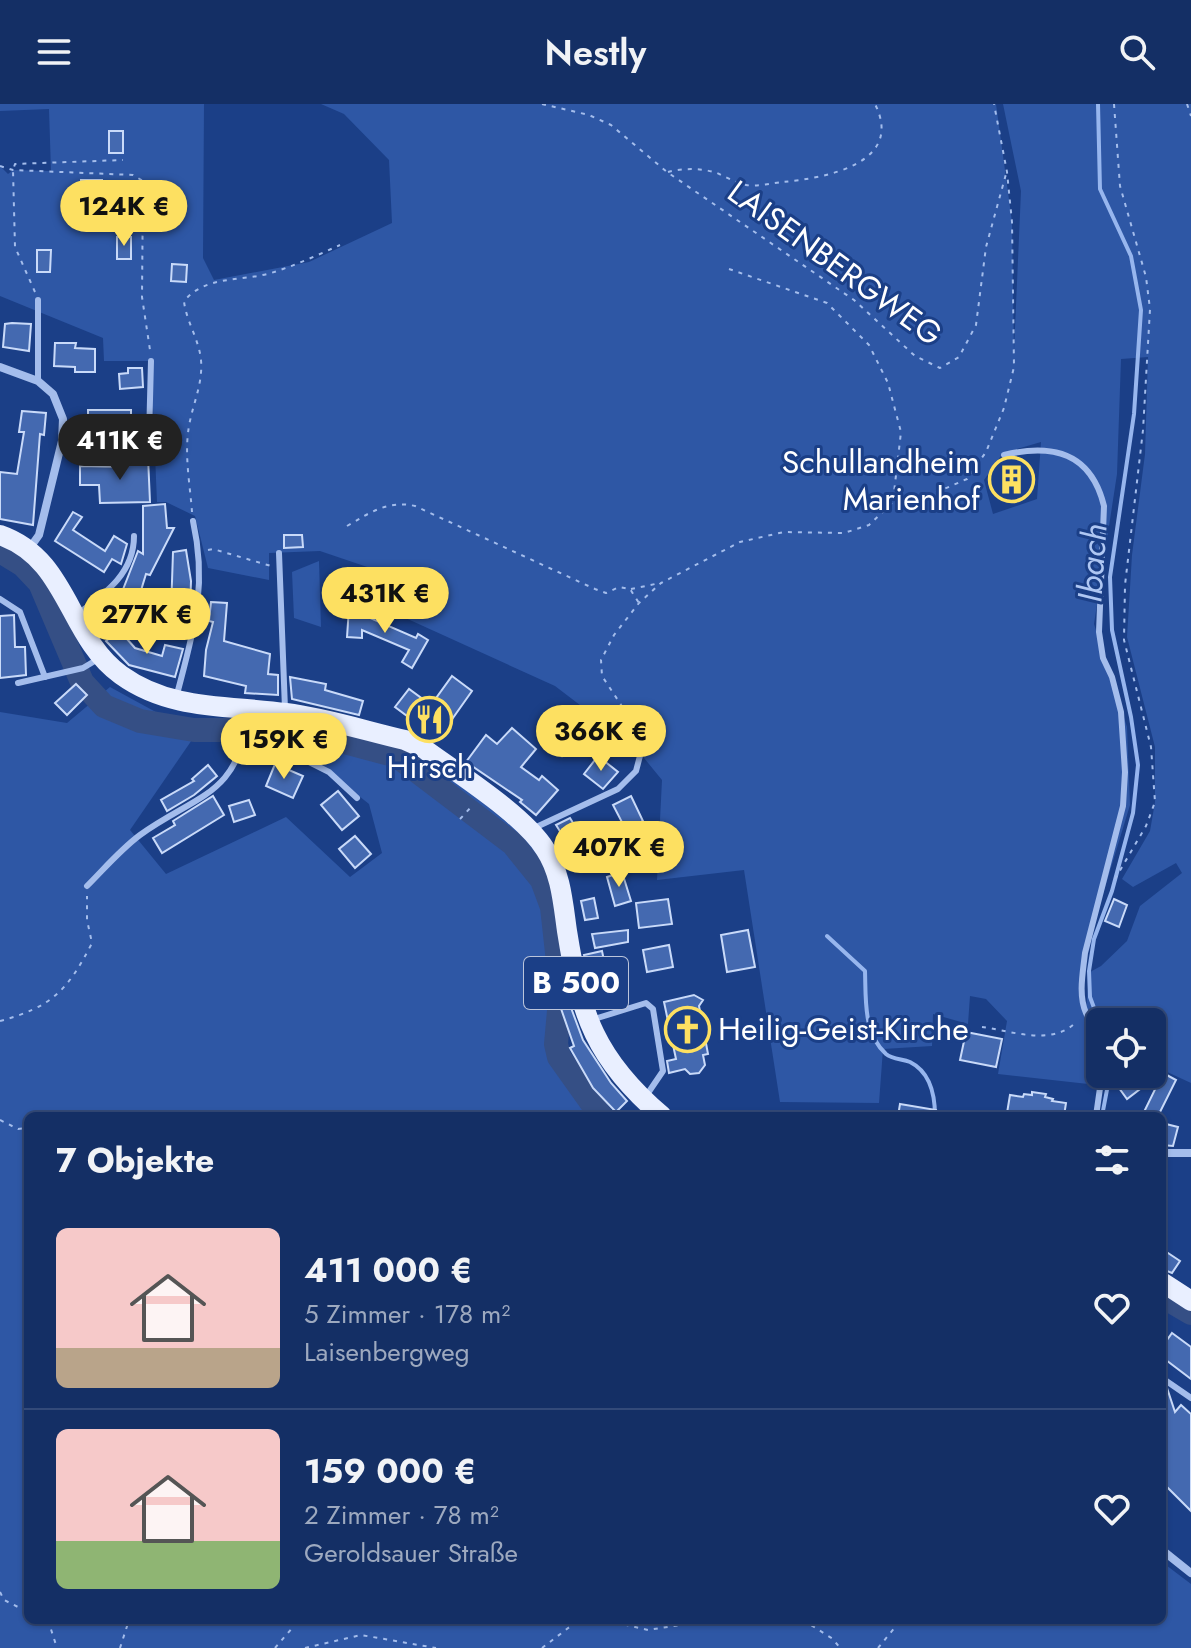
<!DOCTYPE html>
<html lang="de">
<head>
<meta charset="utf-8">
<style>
  body { margin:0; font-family:Jost,sans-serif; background:#213b6e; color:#f1f3f6; height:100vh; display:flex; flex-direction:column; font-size:30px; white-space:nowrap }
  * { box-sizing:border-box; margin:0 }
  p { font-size:26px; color:#9da9bf }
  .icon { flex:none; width:44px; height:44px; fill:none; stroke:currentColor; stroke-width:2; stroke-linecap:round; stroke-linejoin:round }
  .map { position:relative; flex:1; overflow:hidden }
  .sheet { position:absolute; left:24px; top:1008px; width:1142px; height:512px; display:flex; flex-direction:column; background:#142f65; border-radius:12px; box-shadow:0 2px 6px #0004,0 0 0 2px #334a79 }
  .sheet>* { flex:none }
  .tools { position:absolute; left:1086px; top:904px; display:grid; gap:16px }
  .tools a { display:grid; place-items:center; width:80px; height:80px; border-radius:12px; background:#142f65; box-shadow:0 2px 6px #0004,0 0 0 2px #334a79; font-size:40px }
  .price { position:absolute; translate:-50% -68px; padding:0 18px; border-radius:28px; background:#fde061; color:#111; font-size:26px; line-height:52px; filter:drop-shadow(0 2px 4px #0008) }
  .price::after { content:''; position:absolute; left:50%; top:48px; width:24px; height:18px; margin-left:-12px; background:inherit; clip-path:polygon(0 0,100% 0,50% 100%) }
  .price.selected { background:#222; color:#fff }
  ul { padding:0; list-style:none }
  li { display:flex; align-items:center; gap:24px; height:200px; padding:0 32px }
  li+li { border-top:2px solid #334a79 }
  li span { display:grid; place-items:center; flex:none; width:224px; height:160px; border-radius:12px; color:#555 }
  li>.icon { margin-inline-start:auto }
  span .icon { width:96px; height:96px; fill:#fffc; stroke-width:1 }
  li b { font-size:34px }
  h2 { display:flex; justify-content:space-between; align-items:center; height:96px; padding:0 32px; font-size:34px }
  header { display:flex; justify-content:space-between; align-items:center; height:104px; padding:0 32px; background:#142f65; font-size:36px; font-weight:600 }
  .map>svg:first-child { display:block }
  .green { fill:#2e57a5; fill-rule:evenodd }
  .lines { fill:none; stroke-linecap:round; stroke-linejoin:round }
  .stream { stroke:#97b6ee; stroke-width:4 }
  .river { stroke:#354f85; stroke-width:24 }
  .building { fill:#4469b0; stroke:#c9daf9; stroke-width:2 }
  .path { stroke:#a4bdec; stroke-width:2; stroke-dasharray:4 6; stroke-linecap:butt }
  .lane { stroke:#a4bdec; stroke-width:6 }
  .street { stroke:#a4bdec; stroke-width:8 }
  .primary { stroke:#e9efff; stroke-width:20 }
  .labels { text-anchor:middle; stroke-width:6; stroke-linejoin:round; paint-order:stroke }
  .shield { fill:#1b3f87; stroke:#bbc5db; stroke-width:2 }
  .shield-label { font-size:30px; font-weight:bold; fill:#fff }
  .street-label { font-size:32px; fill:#fff; stroke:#1b3f87 }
  .poi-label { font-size:32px; fill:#fff; stroke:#1b3f87; text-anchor:end }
  .water-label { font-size:34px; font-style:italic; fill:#afc7f3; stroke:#1b3f87 }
</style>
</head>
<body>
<header><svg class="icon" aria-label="menu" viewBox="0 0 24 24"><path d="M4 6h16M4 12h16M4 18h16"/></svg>Nestly<svg class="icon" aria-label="search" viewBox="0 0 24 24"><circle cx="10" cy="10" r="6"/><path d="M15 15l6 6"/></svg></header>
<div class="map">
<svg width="1191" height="1544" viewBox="0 0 1191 1544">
  <rect width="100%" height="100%" fill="#1b3f87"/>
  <!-- green -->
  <g class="green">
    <path d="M0 0H204L203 154 214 176 309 158 392 119 389 56 344 10 321 0H996L1012 118 1014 247 1021 87 1003 0H1191V979L1152 961V918H1100V970H1124L1097 981 998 970 1007 917 986 895 970 892 968 920 933 910 932 942 883 945 879 999 780 998 744 766 657 776 662 676 635 643 555 582 379 502V467L320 447 269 449V476L208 464 195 412 166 398H157L151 257H104L103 234 0 192V62L8 70 13 66 51 67 49 5 0 7ZM1148 253 1145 350 1132 451 1127 533 1155 643V698L1150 727 1122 775 1133 783 1176 759 1182 769 1140 802 1127 837 1101 862 1090 868 1086 904 1082 887 1085 849 1130 701 1127 623 1094 520 1117 370 1121 255ZM1041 338 1037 395 993 410 984 376 1003 349Z"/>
    <polygon points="319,457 321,523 294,514 292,468"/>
    <polygon points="110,583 196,630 130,726 166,770 286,713 350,773 382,749 369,700 329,668 285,646 290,632 359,645 408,644 480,696 537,744 551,780 566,891 561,914 562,950 609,1012 28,1012 28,1516 1162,1516 1162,1458 1191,1480 1191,1544 0,1544 0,608 67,619"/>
  </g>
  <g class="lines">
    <!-- stream -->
    <g class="stream">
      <polyline points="1098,0 1100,85 1131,152 1141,206 1134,310 1110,473 1112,526 1131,613 1138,661 1133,709 1112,787 1094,835 1089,867 1090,893 1100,920"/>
      <path d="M827 832 865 867C866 895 863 929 886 950 892 955 902 955 910 958 930 968 935 992 935 1012"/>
      <polyline points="1102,1012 1110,970"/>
    </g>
    <!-- river -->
    <g class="river">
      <polyline points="0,447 23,461 40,479 82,578 104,602 140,617 194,626 258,626 322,632 397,652 513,740 542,776 552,803 561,885 556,940 559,953 601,1012"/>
      <polyline points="1162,1192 1191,1209"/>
    </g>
  </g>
  <!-- building -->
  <g class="building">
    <rect x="109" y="27" width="14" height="22"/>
    <rect x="81" y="76" width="21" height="11"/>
    <rect x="117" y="133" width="14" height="22"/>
    <polygon points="37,146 51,146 50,168 37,168"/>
    <polygon points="172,160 187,161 186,178 171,177"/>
    <polygon points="12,219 31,220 29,247 3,243 5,220"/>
    <polygon points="55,239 76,239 75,244 95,245 95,268 75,268 75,263 54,262"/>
    <polygon points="128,264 142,264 143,283 120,285 119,270 128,269"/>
    <rect x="88" y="306" width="43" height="21"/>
    <polygon points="22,307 46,309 44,331 40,330 33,421 0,415 0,368 17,370 24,328 19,328"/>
    <polygon points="138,353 148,353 150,398 100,399 99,381 80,381 80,362 125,363 125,359 137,359"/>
    <polygon points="1023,362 1029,379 1022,382 1023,386 1007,392 1006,387 999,389 993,372"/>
    <polygon points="165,400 167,424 174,424 150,471 146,470 139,493 122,488 138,447 143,450 143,402"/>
    <polygon points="73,408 82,413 73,426 105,447 114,432 127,440 121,460 112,455 104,468 55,437"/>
    <polygon points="284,431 302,431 303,443 284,444"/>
    <polygon points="186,446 191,477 190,507 171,507 173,448"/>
    <polygon points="211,498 227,499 224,537 270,550 268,570 278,571 278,591 245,589 246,582 204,572 206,546 213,518 209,517"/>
    <polygon points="349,504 364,505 363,511 416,534 418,530 428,536 412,564 402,558 409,546 362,526 362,534 347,533"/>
    <polygon points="14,511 15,543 25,543 26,571 0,574 0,512"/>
    <polygon points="119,526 135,544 162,552 165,541 183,545 175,573 129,561 106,537"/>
    <polygon points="452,572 472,587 438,635 395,603 409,585 431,601"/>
    <polygon points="290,573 326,580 325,586 363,597 359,611 292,595"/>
    <polygon points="76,580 87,591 67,611 55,599"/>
    <polygon points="556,617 577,636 562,652 541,634"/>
    <polygon points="512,624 536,645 521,663 539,676 542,672 558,686 536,711 520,698 522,696 466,658 486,631 497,640"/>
    <polygon points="598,652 618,668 603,685 584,670"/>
    <polygon points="275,660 303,672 293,694 266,682"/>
    <polygon points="208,661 217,672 194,691 167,707 161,696 194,677 192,675"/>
    <polygon points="338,687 359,712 342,726 321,701"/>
    <polygon points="213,692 224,711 162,749 153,734 175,721 173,717"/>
    <polygon points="631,692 643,717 626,726 613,701"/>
    <polygon points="249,696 255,711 234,718 229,702"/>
    <polygon points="570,714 586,740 583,740 586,751 578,756 556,721"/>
    <polygon points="355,732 371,750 355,764 339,745"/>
    <polygon points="622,768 631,797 615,802 607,773"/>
    <polygon points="594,794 598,814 585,816 581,797"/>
    <polygon points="668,795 672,820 639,824 636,799"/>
    <polygon points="1114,795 1127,801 1119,823 1105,817"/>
    <polygon points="628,826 628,838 595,844 592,830"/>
    <polygon points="748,826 755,863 727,868 721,831"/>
    <polygon points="669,841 673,863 647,868 643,846"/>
    <polygon points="602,847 609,880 592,884 584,851"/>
    <polygon points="694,891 703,896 699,902 708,950 703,951 705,961 699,969 690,970 685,965 669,969 667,957 676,955 664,898"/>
    <polygon points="567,893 583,936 611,979 627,997 616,1008 593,984 570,944 574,942 558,896"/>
    <polygon points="966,928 1002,935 996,963 960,956"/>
    <polygon points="1163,969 1176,976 1158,1012 1142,1012"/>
    <polygon points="1136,972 1144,982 1127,995 1119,984"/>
    <polygon points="1032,988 1046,990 1045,993 1053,995 1052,997 1066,999 1064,1012 1007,1009 1010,991 1023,993 1024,990 1032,991"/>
    <polygon points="900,1000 936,1006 935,1012 898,1012"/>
    <polygon points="1162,1019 1178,1023 1173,1042 1162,1041"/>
    <polygon points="1162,1145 1180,1157 1172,1169 1162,1165"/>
    <polygon points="1172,1229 1191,1243 1191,1275 1162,1253 1162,1243"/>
    <polygon points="1162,1281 1167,1284 1175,1308 1181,1301 1191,1310 1191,1407 1162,1378"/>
  </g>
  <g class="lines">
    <!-- path -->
    <g class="path">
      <polyline points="542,0 589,11 611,21 667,68 854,196 915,252 940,264 959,253 976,221 986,143 1006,70"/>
      <polyline points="1114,0 1120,82 1146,173 1150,205 1143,326 1125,481 1124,536 1151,643 1155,698 1146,722 1115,775"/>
      <polyline points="1187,0 1191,12"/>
      <polyline points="0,62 13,66 133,71 143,77 142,193 150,246"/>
      <path d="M668 68C683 64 702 64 717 69 726 73 736 79 746 81 757 83 772 79 783 78 825 74 905 60 875 0"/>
      <polyline points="729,165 827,199 869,241 888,279 901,328 893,397"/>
      <polyline points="35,188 15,143 13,66 15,60 123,56"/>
      <path d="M192 408C190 380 184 350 189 322 193 299 203 280 201 256 199 235 186 217 184 197 206 171 240 178 271 169 294 162 318 151 340 141"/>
      <path d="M347 422C371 408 388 396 415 402L595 485 606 489 619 483 630 485 639 499"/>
      <polyline points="208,446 213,445 271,462"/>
      <polyline points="631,485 660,479"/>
      <polyline points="640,639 631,616 602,572 601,556 614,531 639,499 661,479 740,438 784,428 844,429 869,421 893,398 928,392 967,375 986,348 1004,304 1014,263 1012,118 1007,68 994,0"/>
      <polyline points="460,715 473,701"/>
      <path d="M0 917C52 903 68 886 92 839L87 816V792"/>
      <path d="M982 923C1012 927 1053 943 1077 917"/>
      <polyline points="0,1016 18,1025 28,1024"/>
      <polyline points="0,1488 4,1496 28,1508"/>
      <polyline points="48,1516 57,1544"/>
      <polyline points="605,1516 648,1526 713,1516"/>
      <polyline points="803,1516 833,1535 840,1544"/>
      <polyline points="120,1544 129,1516"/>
      <polyline points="275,1544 299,1516"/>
      <polyline points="305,1544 361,1531 436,1544"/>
      <polyline points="542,1544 576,1518 591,1516"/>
      <polyline points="878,1544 901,1516"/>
    </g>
    <!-- lane -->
    <g class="lane">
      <polyline points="38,196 38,277"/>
      <polyline points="62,337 135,344 149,334 151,257"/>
      <path d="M1004 351C1053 339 1091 349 1104 402L1099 528 1103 554 1112 573 1121 608 1125 668 1123 702 1085 849C1083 868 1078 891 1086 909 1092 922 1097 932 1100 946"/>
      <polyline points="279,449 285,605"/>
      <polyline points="0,495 20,508 45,573"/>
      <path d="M79 509C106 489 134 469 134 432"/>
      <polyline points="18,579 83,564 98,555"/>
      <path d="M176 594C193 529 208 484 193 417"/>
      <polyline points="246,633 285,646 329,668 357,694"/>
      <polyline points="532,725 618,685 636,667 641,648"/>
      <path d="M87 782C104 765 121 745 140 731 199 689 237 693 249 610"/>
      <polyline points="591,916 646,899 653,905 663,967 646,992"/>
      <polyline points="1096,1012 1102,970"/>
      <polyline points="1162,1274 1191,1294"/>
    </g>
    <!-- street -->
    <g class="street">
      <polyline points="0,263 38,277 53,290 63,315 62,337 39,431 29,445"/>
      <polyline points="1162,1049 1191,1049"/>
      <polyline points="1162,1446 1191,1469"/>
    </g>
    <!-- primary -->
    <g class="primary">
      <path d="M0 431C69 455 67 532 121 571 171 607 228 601 286 609 326 614 366 627 405 636L423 644C457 669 524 711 545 745 561 769 563 799 567 827 580 910 596 956 662 1012"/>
      <polyline points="1162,1178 1191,1197"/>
    </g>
  </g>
  <!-- icons -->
  <defs>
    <symbol id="building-ring" viewBox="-11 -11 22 22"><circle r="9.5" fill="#1b3f87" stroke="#fde061" stroke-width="1.5"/><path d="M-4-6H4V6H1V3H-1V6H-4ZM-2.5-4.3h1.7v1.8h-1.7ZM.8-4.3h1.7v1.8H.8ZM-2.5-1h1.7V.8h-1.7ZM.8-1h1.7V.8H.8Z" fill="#fde061"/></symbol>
    <symbol id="restaurant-ring" viewBox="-11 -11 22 22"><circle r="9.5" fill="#1b3f87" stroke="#fde061" stroke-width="1.5"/><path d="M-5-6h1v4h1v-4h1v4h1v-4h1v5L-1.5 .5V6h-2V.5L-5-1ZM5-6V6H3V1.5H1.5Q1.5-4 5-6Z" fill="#fde061"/></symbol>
    <symbol id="church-ring" viewBox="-11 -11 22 22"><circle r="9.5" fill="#1b3f87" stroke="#fde061" stroke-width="1.5"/><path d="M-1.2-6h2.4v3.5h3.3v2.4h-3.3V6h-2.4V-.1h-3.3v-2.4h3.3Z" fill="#fde061"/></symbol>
  </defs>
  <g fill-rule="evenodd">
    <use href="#building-ring" x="986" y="350" width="51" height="51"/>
    <use href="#restaurant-ring" x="404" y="590" width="51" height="51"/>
    <use href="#church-ring" x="662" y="900" width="51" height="51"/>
  </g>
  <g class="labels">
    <!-- shield labels -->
    <rect class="shield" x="524" y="853" width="104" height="52" rx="6"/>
    <g class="shield-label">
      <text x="576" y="889">B 500</text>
    </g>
    <!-- street labels -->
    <g class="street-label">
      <text transform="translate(835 159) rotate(36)" y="11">LAISENBERGWEG</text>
    </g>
    <!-- poi labels -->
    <g class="poi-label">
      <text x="980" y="369">Schullandheim<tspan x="980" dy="37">Marienhof</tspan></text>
      <text x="430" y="674" text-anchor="middle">Hirsch</text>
      <text x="718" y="936" text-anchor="start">Heilig-Geist-Kirche</text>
    </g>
    <!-- water labels -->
    <g class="water-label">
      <text transform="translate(1092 459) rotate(-86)" y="12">Ibach</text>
    </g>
  </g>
</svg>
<div class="tools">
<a><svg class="icon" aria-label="locate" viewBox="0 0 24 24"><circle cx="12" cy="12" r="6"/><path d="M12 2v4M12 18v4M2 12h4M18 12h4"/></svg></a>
</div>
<b class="price" style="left:124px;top:144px">124K €</b>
<b class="price selected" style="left:120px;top:378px">411K €</b>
<b class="price" style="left:385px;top:531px">431K €</b>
<b class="price" style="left:147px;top:552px">277K €</b>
<b class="price" style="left:601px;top:669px">366K €</b>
<b class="price" style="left:284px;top:677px">159K €</b>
<b class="price" style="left:619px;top:785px">407K €</b>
<section class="sheet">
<h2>7 Objekte<svg class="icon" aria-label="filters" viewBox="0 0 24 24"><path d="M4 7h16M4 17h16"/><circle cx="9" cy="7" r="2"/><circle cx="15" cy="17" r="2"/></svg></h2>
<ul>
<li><span style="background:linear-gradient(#f6c9c9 75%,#b9a48a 0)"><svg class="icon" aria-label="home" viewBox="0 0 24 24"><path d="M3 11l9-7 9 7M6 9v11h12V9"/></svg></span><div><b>411 000 €</b><p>5 Zimmer · 178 m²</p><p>Laisenbergweg</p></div><svg class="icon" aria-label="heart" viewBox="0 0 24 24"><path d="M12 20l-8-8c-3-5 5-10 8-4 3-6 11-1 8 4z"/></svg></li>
<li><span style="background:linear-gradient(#f6c9c9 70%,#8fb573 0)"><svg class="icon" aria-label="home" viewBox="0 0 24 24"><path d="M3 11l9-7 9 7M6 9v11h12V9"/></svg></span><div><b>159 000 €</b><p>2 Zimmer · 78 m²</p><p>Geroldsauer Straße</p></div><svg class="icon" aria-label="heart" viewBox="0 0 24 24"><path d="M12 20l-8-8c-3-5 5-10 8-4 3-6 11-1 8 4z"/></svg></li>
</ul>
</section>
</div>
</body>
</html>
